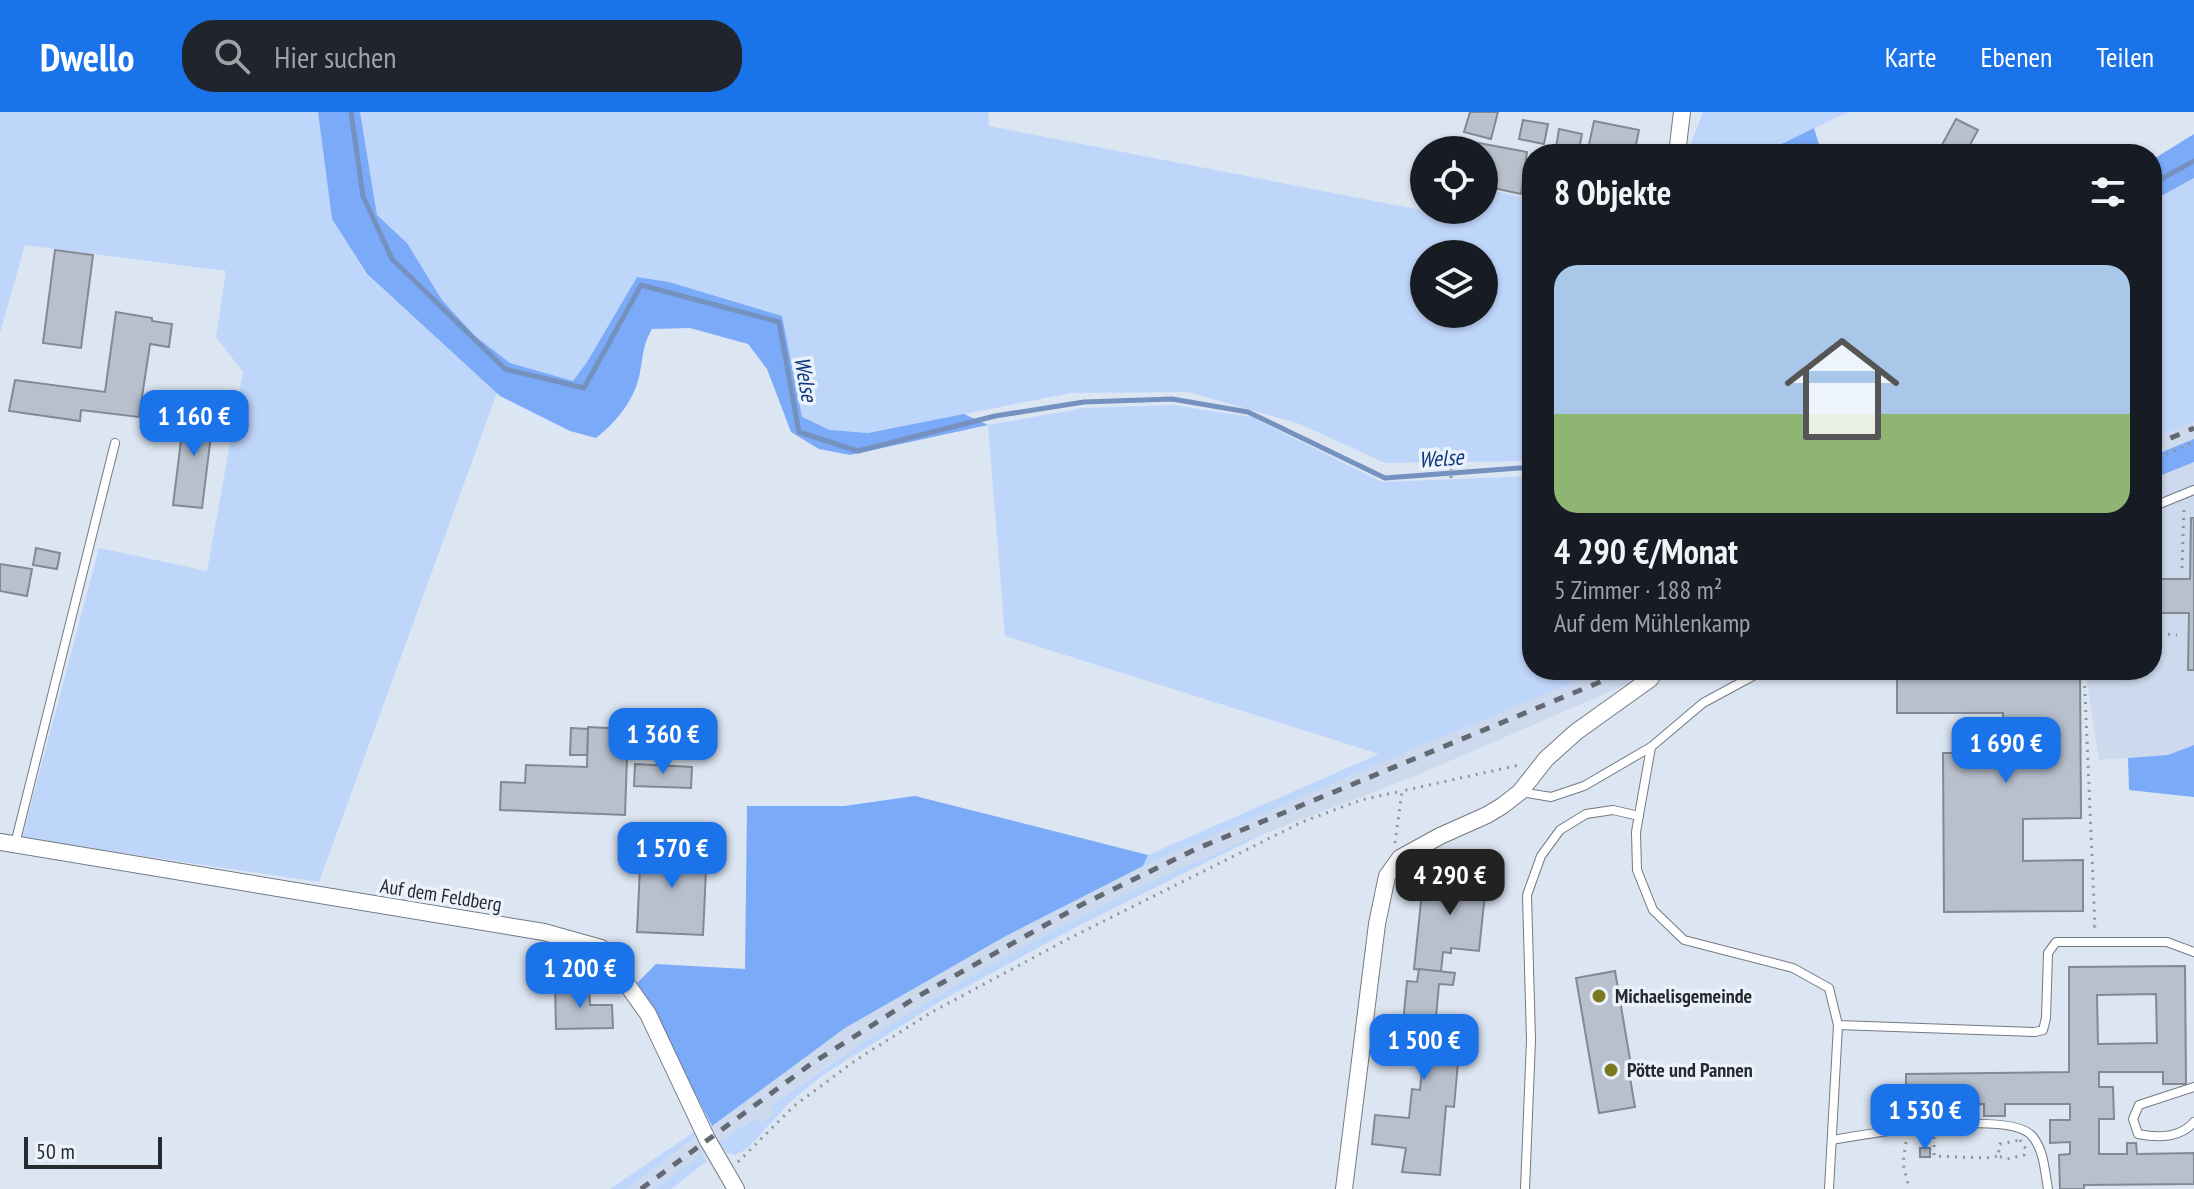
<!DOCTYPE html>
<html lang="de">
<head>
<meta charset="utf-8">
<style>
  body { margin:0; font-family:"PT Sans Narrow",sans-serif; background:#20242c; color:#f1f3f6; height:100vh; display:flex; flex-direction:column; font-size:30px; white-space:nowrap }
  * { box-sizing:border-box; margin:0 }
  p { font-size:26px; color:#9ea1a6 }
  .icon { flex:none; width:44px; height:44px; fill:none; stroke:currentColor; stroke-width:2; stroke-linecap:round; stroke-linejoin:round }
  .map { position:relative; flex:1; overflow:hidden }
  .sheet { position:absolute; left:1522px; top:32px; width:640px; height:536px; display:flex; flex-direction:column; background:#171b24; border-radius:32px; box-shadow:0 2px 6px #0004 }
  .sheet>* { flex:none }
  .buttons { position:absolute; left:1410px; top:24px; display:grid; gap:16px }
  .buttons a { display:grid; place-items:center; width:88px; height:88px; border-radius:50%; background:#171b24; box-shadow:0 2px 6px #0004; font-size:40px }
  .scale { position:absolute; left:24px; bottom:20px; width:138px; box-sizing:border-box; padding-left:8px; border:4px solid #272a2f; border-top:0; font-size:22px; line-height:28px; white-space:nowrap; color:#272a2f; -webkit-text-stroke:6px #ebf2fc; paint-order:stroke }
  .price { position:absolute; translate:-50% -68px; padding:0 18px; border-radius:16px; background:#1a73e8; color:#fff; font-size:26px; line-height:52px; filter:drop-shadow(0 2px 4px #0008) }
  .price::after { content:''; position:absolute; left:50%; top:48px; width:24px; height:18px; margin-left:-12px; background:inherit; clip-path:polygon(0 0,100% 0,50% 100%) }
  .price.selected { background:#222; color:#fff }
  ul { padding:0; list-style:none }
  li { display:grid; align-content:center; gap:16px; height:424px; padding:0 32px }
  li span { display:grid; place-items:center; height:248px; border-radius:24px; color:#555 }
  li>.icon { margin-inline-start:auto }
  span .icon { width:144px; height:144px; fill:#fffc; stroke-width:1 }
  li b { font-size:34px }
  h2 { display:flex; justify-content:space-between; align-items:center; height:96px; padding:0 32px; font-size:34px }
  header { display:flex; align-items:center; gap:48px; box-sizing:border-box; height:112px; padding:0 40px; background:#1a73e8; color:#fff }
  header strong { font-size:38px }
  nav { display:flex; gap:44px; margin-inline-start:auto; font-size:28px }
  .search { width:560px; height:72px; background:#20242c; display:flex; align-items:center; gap:20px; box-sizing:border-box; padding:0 28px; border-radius:32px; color:#9ea1a6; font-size:30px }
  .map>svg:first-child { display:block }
  .built { fill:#cdd9ec }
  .green { fill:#bfd6fb; fill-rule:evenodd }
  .forest { fill:#7aaaf8 }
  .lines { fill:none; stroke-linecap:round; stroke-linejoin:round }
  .stream { stroke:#7591bf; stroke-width:5 }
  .building { fill:#b8c0cd; stroke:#828995; stroke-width:2; fill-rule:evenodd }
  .service-casing { stroke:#727a85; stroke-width:10 }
  .minor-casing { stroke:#727a85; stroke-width:18 }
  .path { stroke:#8e949e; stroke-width:3; stroke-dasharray:2 6; stroke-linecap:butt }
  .service { stroke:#fff; stroke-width:8 }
  .minor { stroke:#fff; stroke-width:16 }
  .rail { stroke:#646971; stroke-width:5; stroke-dasharray:10 10; stroke-linecap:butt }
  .poi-dot { fill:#797920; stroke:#ebf2fc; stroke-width:3 }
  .labels { text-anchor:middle; stroke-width:7; stroke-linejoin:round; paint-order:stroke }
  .street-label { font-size:20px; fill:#272a2f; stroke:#ebf2fc }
  .poi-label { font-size:20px; font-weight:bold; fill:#272a2f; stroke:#ebf2fc; text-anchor:start }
  .water-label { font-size:22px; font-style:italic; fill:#0d387c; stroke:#ebf2fc }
</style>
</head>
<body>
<header>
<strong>Dwello</strong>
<div class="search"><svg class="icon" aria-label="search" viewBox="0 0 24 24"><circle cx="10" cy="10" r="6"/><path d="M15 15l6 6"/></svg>Hier suchen</div>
<nav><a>Karte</a><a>Ebenen</a><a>Teilen</a></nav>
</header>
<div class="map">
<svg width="2194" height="1077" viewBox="0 0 2194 1077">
  <rect width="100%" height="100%" fill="#dce5f2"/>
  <!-- built -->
  <g class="built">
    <polygon points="2194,310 2194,327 2152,344 2152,327"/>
    <polygon points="2194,350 2194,633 2168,643 2099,648 2085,558 2152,558 2152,367"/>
    <polygon points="1604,558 1660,558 1415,664 1214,741 1073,809 942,881 822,957 770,995 775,1001 761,1012 754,1006 655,1077 627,1077 845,916 1004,825 1143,754 1382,650"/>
  </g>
  <!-- green -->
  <g class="green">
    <polygon points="0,0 318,0 332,107 366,162 497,281 319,770 22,726 99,436 207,459 243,260 216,225 226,159 25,133 0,221"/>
    <path d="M360 0H988L989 14 1431 100 1484 98V77L1532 87V349L1385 351 1300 312 1188 280 1071 281 868 321 830 318 802 305 782 204 669 170 637 165 587 250 573 269 510 251 475 224 442 188 407 131 377 103ZM1424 142H1484V202H1424Z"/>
    <polygon points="1703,0 1848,0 1761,42 1687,42"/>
    <polygon points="2194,66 2194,310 2152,327 2152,89"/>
    <polygon points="1173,293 1252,305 1382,370 1532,364 1532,558 1604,558 1382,650 1143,754 1148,743 1379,642 1005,524 988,313 1084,296"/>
    <path d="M1277 715 1078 814 944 887 823 963 790 990 747 1037 735 1043 727 1041 718 1031 755 1006 761 1012 775 1001 770 995C926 881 1099 788 1277 715Z"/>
    <polygon points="694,1020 696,1025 627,1077 610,1077"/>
    <polygon points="702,1042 707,1049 671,1077 655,1077"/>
  </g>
  <!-- forest -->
  <g class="forest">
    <path d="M318 0H360L377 103 407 131 442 188 475 224 510 251 573 269 587 250 637 165 669 170 782 204 802 305 830 318 868 321 964 302 988 313 850 343 819 337 791 320 767 257 748 232 690 216 652 217C641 237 644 244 639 265 633 290 615 311 596 326L570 319 500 284 367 162 332 107Z"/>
    <polygon points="1814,16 1822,42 1761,42"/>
    <polygon points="2194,22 2194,66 2152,89 2152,48"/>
    <polygon points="2194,327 2194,350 2152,367 2152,344"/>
    <polygon points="2194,633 2194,685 2129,678 2128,646 2168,643"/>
    <polygon points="915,684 1148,743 1143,754 1004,825 845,916 712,1014 637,871 656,852 745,857 747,694 844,694"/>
  </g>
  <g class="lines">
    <!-- stream -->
    <g class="stream">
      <polyline points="351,0 363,84 392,147 505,257 584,276 641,173 779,210 799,320 858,339 995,304 1084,290 1172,287 1248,300 1385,366 1532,355"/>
      <polyline points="2152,72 2194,49"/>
    </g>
  </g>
  <!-- building -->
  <g class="building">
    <polygon points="1470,0 1498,0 1491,27 1464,20"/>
    <polygon points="1956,7 1978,18 1965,42 1937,42"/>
    <polygon points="1523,8 1548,12 1544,32 1519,27"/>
    <polygon points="1594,9 1639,18 1634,42 1587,42"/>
    <polygon points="1559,17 1582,22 1578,42 1555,42"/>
    <polygon points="1468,29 1527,40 1521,82 1484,74 1484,38 1467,38"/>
    <polygon points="55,138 93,143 81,236 43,231"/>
    <polygon points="116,200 152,206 152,209 172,212 169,235 150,232 139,305 81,298 80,309 9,299 15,268 105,280"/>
    <polygon points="185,296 214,299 202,396 173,393"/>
    <polygon points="2191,406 2194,406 2194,558 2188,558 2189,501 2152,501 2152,467 2190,467"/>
    <polygon points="36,436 60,441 57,457 33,453"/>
    <polygon points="0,452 32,457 27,484 0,479"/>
    <polygon points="1897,558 2080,558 2081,706 2023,707 2023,749 2083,748 2083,799 1944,800 1943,641 2003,641 2003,601 1897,601"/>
    <polygon points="588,615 628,617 625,703 500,698 501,670 525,671 526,653 587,655"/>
    <polygon points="571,616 588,617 587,643 570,643"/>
    <polygon points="635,652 692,655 691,676 634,674"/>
    <polygon points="641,734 707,737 703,823 637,820"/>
    <polygon points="1431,756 1487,763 1479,839 1451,836 1451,841 1443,840 1441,860 1414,857 1422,780 1428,781"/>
    <path d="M2185 854 2186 972H2163V960H2099V975H2113L2114 1007H2099V1042H2127V1031H2136L2137 1042 2194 1041V1072L2084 1073V1077H2060L2059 1043 2070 1042V1030L2050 1031V1008H2070V992H2005V1004H1984V992L1906 993V962L2069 960V855ZM2156 882 2157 931 2098 932 2097 883Z"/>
    <polygon points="1419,857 1455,861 1453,873 1439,872 1434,926 1460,928 1454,995 1446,994 1440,1063 1402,1060 1406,1036 1372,1032 1375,1003 1409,1006 1412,977 1420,978 1425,924 1402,922 1407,869 1417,870"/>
    <polygon points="1615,859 1633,965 1630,966 1635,995 1599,1001 1576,866"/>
    <polygon points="555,874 589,874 590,893 612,893 613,916 556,917"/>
    <rect x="1920" y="1036" width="10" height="9"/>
  </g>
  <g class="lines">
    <defs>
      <g id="service">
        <polyline points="2152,395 2194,378"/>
        <polyline points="1651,635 1636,720 1637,758 1653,798 1684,828 1793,856 1829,876 1838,913 1829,1077"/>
        <polyline points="1521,680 1551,685 1584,674 1651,635 1703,591 1764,558"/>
        <polyline points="15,732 115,331"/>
        <polyline points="1838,913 2035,920 2043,918 2046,906 2048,841 2056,830 2167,830 2194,840"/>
        <path d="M2194 975 2139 993 2133 1007 2138 1022C2157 1026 2180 1026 2194 1010"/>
        <path d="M1832 1028C1867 1022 2009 997 2032 1024 2044 1037 2045 1061 2048 1077"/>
        <polyline points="1525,1077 1531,928 1527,783 1541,744 1560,718 1586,702 1613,698 1639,704"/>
      </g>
      <g id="minor">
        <polyline points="1677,42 1682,0"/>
        <polyline points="0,730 544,820 601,836 648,902 707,1027 736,1077"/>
        <polyline points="1344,1077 1377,812 1387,764 1400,746 1440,724 1487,703 1502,694 1520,680 1546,647 1576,620 1650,567 1656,558"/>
      </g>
    </defs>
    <!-- service casing -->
    <use href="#service" class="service-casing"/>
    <!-- minor casing -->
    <use href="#minor" class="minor-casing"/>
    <!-- path -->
    <g class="path">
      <polyline points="1451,348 1451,368"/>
      <polyline points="2152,349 2194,330"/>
      <polyline points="2182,456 2184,396"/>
      <polyline points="2152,521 2177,523"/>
      <polyline points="2084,558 2095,814 2088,816"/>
      <polyline points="1395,731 1402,679 1519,653"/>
      <polyline points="1934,1025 1934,1044 1985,1046 1998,1044"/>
      <polygon points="2020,1028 2026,1037 2024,1043 2007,1047 1998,1044 2000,1032"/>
      <polyline points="1906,1030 1903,1051 1909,1077"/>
      <polyline points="738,1050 794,994 856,948 932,900 1068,827 1302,710 1361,688 1402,679"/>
    </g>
    <!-- service -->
    <use href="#service" class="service"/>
    <!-- minor -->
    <use href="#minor" class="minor"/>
    <!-- rail -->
    <g class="rail">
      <polyline points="2152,334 2194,316"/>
      <polyline points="641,1077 811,952 915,886 1081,793 1196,737 1629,558"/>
    </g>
  </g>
  <!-- markers -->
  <g class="poi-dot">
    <circle cx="1599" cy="884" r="8"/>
    <circle cx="1611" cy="958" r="8"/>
  </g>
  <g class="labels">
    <!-- street labels -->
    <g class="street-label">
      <text transform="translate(441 783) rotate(9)" y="7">Auf dem Feldberg</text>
    </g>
    <!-- poi labels -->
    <g class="poi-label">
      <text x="1615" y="891">Michaelisgemeinde</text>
      <text x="1627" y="965">Pötte und Pannen</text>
    </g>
    <!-- water labels -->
    <g class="water-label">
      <text transform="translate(806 267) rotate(80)" y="8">Welse</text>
      <text transform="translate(1441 346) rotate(-4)" y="8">Welse</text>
    </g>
  </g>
</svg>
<div class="buttons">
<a><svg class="icon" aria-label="locate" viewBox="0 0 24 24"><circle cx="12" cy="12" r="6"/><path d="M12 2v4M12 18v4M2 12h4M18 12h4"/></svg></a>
<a><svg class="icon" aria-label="layers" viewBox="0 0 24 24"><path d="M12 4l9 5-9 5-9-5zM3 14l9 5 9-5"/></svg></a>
</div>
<div class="scale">50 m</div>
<b class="price" style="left:194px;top:346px">1 160 €</b>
<b class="price" style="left:663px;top:664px">1 360 €</b>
<b class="price" style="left:2006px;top:673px">1 690 €</b>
<b class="price" style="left:672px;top:778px">1 570 €</b>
<b class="price selected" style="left:1450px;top:805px">4 290 €</b>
<b class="price" style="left:580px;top:898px">1 200 €</b>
<b class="price" style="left:1424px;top:970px">1 500 €</b>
<b class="price" style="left:1925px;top:1040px">1 530 €</b>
<section class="sheet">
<h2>8 Objekte<svg class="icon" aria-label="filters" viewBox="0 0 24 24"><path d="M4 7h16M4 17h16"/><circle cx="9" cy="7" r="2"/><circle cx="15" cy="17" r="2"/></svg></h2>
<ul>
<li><span style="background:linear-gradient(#a9c7e8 60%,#8fb573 0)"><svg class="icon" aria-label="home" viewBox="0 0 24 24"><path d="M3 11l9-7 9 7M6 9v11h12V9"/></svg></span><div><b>4 290 €/Monat</b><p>5 Zimmer · 188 m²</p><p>Auf dem Mühlenkamp</p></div></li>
</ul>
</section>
</div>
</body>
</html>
